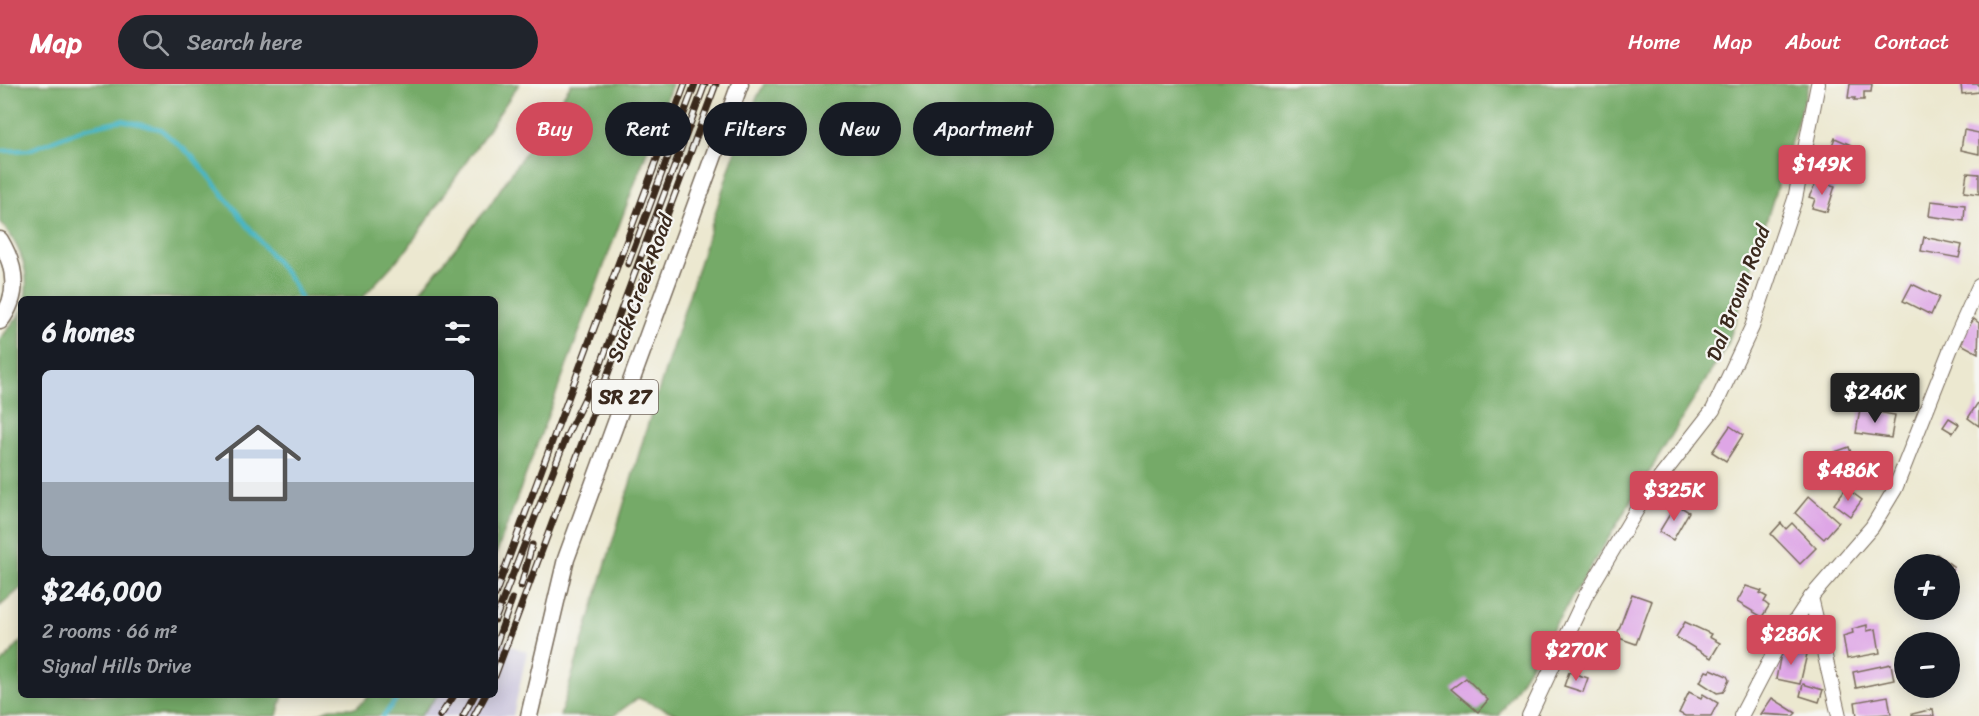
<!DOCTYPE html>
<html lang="en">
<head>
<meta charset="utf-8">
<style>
  body { margin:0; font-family:Sriracha,sans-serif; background:#20242c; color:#f1f3f6; height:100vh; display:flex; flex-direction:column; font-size:22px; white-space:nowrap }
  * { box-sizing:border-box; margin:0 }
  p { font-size:20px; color:#9ea1a6 }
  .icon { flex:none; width:33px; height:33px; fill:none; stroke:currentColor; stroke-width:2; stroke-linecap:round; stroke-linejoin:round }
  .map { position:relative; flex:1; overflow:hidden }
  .details { position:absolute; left:18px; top:212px; width:480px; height:402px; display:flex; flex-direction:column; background:#171b24; border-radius:9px; box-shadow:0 3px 15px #0003 }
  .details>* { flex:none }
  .hud { position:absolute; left:516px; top:18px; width:570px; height:54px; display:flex; gap:12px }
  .tools { position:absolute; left:1894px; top:470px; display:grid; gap:12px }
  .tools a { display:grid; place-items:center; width:66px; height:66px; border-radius:50%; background:#171b24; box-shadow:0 3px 15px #0003; font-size:30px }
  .price { position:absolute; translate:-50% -51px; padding:0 14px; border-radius:6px; background:#d1495b; color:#fff; font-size:20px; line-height:39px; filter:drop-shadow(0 2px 3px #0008) }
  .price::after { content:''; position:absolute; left:50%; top:36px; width:18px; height:14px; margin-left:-9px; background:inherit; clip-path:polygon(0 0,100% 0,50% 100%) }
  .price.on { background:#222; color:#fff }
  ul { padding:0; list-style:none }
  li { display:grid; align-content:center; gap:12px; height:318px; padding:0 24px }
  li+li { border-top:2px solid #363941 }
  li span { display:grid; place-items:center; height:186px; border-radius:9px; color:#555 }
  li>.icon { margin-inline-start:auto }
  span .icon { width:108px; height:108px; fill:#fffc; stroke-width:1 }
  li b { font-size:26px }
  h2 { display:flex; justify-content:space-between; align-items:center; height:72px; padding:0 24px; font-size:26px }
  .chip { padding:0 21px; border-radius:27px; background:#171b24; box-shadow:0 3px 15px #0003; font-size:21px; line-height:54px }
  .chip.on { background:#d1495b; color:#fff }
  header { display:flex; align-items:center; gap:36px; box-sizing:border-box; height:84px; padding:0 30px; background:#d1495b; color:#fff }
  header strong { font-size:28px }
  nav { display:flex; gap:33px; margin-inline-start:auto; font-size:21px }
  .search { width:420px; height:54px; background:#20242c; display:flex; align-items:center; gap:15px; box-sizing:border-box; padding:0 21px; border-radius:33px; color:#9ea1a6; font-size:22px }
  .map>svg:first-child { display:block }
  .industrial { fill:#c6c0da }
  .forest { fill:#75aa67; stroke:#586a42; stroke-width:1.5 }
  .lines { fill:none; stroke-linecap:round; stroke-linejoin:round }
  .stream { stroke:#49b6c5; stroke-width:4.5 }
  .building { fill:#dea6e6 }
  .minor-casing { stroke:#796c5c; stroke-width:16 }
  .major-casing { stroke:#796c5c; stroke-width:19 }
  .minor { stroke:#fff; stroke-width:14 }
  .major { stroke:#fff; stroke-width:16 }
  .rail-casing { stroke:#3b2a1e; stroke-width:7 }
  .rail { stroke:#f6f6f2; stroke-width:4.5; stroke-dasharray:14; stroke-linecap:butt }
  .labels { text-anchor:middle; stroke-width:4.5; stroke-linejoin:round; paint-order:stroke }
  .shield { fill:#f6f6f2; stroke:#73675e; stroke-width:1.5 }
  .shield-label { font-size:20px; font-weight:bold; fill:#3b2a1e }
  .street-label { font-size:21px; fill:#3b2a1e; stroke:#f6f6f2 }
</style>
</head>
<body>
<header>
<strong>Map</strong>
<div class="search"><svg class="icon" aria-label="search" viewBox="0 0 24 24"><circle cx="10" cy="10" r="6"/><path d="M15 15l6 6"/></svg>Search here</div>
<nav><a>Home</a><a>Map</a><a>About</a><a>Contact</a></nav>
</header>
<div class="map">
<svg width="1979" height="632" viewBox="0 0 1979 632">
  <rect width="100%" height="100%" fill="#f6f6f2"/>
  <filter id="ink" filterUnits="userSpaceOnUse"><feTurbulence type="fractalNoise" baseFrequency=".0167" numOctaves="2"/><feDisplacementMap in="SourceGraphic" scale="12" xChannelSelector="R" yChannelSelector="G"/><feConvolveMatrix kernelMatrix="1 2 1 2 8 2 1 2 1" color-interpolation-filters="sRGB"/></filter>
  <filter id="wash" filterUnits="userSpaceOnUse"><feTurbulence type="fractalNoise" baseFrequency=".008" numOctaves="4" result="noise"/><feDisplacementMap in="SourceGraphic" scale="24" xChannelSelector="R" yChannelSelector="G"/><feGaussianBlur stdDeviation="1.35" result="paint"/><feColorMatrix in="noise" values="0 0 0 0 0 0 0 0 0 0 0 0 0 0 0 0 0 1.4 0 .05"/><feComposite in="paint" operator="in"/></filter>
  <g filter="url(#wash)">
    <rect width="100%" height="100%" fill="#ece8d0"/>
    <!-- industrial -->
    <polygon class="industrial" points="495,556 527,568 513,632 420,632 438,611 495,610"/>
    <!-- forest -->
    <g class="forest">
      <path d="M0 0H519L408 164 362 214H25C31 186 18 159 0 137Z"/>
      <polygon points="571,0 672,0 495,473 495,214 415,214 489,122"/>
      <polygon points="764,0 1809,0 1728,260 1499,632 681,632 638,614 613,632 560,632 647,343 744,39"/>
      <polygon points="21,225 21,504 0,522 0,255 18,233"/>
      <polygon points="21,557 21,610 283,611 277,632 0,632 0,581"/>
      <polygon points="370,611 370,610 438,611 420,632 314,632 331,624 356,624"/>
    </g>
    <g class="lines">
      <!-- stream -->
      <g class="stream">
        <polyline points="0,67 29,66 85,44 122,36 160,45 192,72 291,196 300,214"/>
        <polyline points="383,632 401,610"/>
      </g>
    </g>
    <g id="blocks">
      <!-- building -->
      <g class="building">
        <polygon points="1850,0 1872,0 1871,8 1864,8 1864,16 1854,16 1855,14 1848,14"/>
        <polygon points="1961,0 1979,0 1979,8 1962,10"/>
        <polygon points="1964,46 1979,49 1979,70 1961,66"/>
        <polygon points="1835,54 1851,61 1842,84 1825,78"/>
        <polygon points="1967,89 1979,90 1979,110 1964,108"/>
        <polygon points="1817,97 1835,102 1827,128 1812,124 1815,115 1809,113"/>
        <polygon points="1931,117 1965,121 1964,137 1929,132"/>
        <polygon points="1924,153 1962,161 1959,174 1921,167"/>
        <polygon points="1912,200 1939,213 1931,231 1903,217"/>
        <polygon points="1974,235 1979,239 1978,269 1961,260 1964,255 1961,253"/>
        <polygon points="1979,317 1979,342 1968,334"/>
        <polygon points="1860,325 1895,331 1891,354 1856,349"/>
        <polygon points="1949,334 1959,340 1953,349 1943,343"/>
        <polygon points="1730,342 1743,351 1726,377 1712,368"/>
        <polygon points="1849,363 1860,395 1846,400 1835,368"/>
        <polygon points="1846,404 1862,416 1850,432 1834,420"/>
        <polygon points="1809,412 1839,438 1824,455 1795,429"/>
        <polygon points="1676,420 1689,428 1673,456 1659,448"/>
        <polygon points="1781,439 1786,445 1792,439 1816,464 1800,480 1771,450"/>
        <polygon points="1937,470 1954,483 1950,488 1950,480 1929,480"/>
        <polygon points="1746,502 1762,507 1760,509 1767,513 1764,518 1769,522 1762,533 1737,518"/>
        <polygon points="1632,510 1652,517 1636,560 1616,553"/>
        <polygon points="1685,538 1711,550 1709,553 1720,559 1711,574 1676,553"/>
        <polygon points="1867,541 1867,547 1876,545 1880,569 1847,575 1843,552 1853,549 1852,545"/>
        <polygon points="1782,565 1807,570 1800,600 1776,595"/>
        <polygon points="1891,580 1894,596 1856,604 1853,588"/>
        <polygon points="1711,585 1727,592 1729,596 1723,608 1717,609 1700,598 1706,587 1709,588"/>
        <polygon points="1569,588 1588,594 1583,608 1564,602"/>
        <polygon points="1466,594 1488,616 1478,628 1451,605"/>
        <polygon points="1803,600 1823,606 1819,618 1800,612"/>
        <polygon points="1689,608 1701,614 1703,610 1718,619 1711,632 1685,632 1679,629"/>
        <polygon points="1888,612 1891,630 1857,632 1855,618"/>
        <polygon points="1772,614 1796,629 1793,632 1761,630"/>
        <polygon points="1933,625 1934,632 1912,632 1912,630"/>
      </g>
    </g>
  </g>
  <g filter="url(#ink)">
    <use href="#blocks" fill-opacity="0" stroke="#796c5c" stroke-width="1.5"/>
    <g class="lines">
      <defs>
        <g id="minor">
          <polyline points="1811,513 1839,632"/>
          <polyline points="1529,632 1586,511 1642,417 1713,326 1752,243 1795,115 1818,0"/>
          <polyline points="1741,632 1774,569 1811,513 1872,443 1895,405 1951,264 1979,202"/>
        </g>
        <g id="major">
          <path d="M0 156C16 183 20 211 0 237"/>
          <polyline points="529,632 566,475 740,0"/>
        </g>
      </defs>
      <!-- minor casing -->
      <use href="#minor" class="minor-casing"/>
      <!-- major casing -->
      <use href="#major" class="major-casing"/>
      <!-- minor -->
      <use href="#minor" class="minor"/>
      <!-- major -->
      <use href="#major" class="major"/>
      <defs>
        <g id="rail">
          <polyline points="628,180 695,0"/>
          <polyline points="521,502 532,461"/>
          <polyline points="495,511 685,0"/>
          <polyline points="495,536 567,351 599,285 705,0"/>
          <polyline points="495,563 512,515"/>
          <polyline points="495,592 716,0"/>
          <polyline points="440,632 455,610"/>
          <polyline points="463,632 475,610"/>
          <polyline points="474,632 486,610"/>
        </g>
      </defs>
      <!-- rail casing -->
      <use href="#rail" class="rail-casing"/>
      <!-- rail -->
      <use href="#rail" class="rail"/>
    </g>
  </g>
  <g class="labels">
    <!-- shield labels -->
    <rect class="shield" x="592" y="296" width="66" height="34" rx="4.5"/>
    <g class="shield-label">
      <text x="625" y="320">SR 27</text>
    </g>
    <!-- street labels -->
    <g class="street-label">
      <text transform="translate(640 204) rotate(-70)" y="7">Suck Creek Road</text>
      <text transform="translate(1738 209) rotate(-69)" y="7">Dal Brown Road</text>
    </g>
  </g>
</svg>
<div class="tools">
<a>+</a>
<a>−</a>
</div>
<b class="price" style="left:1822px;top:112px">$149K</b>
<b class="price on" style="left:1875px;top:340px">$246K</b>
<b class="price" style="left:1848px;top:418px">$486K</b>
<b class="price" style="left:1674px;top:438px">$325K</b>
<b class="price" style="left:1791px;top:582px">$286K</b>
<b class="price" style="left:1576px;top:598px">$270K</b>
<div class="hud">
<a class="chip on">Buy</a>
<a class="chip">Rent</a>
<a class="chip">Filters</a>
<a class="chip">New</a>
<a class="chip">Apartment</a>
</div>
<section class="details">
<h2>6 homes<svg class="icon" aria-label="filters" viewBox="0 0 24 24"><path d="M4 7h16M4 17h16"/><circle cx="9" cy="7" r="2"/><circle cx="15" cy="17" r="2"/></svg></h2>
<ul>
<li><span style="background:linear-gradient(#c9d6e8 60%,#9aa5b1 0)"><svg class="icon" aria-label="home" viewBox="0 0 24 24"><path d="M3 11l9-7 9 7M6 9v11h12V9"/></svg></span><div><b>$246,000</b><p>2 rooms · 66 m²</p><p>Signal Hills Drive</p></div></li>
</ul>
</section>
</div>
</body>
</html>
